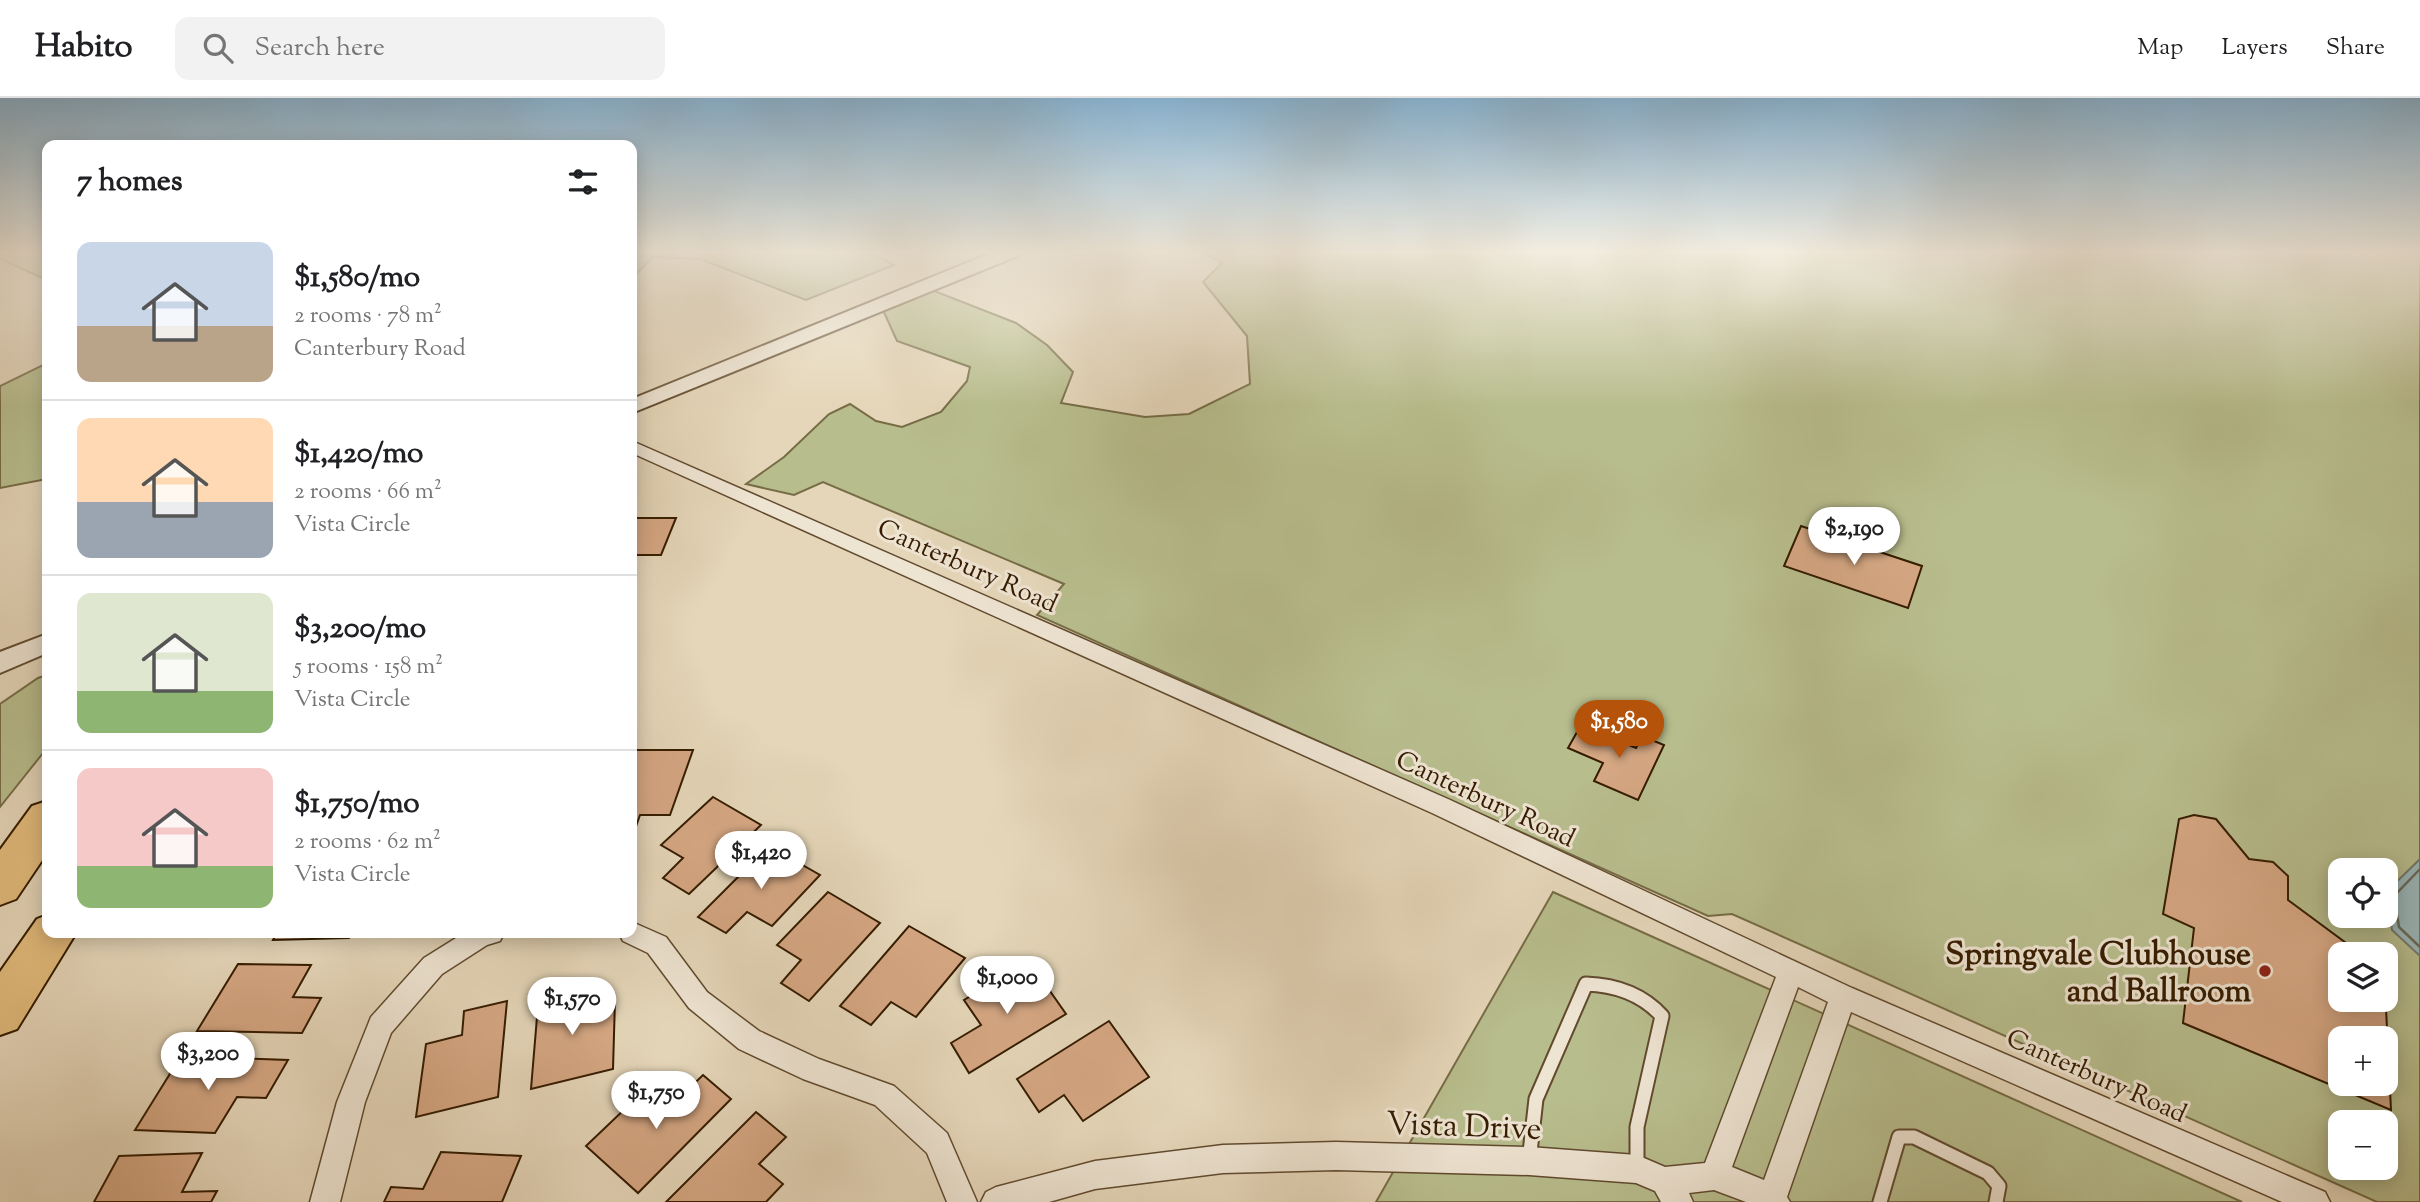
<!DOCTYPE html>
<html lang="en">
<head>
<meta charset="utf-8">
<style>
  body { margin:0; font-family:"Sorts Mill Goudy",serif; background:#f2f2f2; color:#202124; height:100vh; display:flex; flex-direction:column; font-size:26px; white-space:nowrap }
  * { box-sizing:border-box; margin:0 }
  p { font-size:23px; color:#757577 }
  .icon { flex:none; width:38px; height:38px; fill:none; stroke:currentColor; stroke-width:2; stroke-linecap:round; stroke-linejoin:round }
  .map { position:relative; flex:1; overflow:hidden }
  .drawer { position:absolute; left:42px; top:42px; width:595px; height:798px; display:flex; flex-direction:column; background:#fff; border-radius:14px; box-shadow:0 4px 18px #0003 }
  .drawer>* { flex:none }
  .fabs { position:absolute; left:2328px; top:760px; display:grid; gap:14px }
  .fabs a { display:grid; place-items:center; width:70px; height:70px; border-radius:14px; background:#fff; box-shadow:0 4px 18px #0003; font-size:35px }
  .price { position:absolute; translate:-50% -60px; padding:0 16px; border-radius:24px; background:#fff; color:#222; font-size:23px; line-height:46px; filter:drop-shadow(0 2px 4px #0008) }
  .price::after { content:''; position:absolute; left:50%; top:42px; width:21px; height:16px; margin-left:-10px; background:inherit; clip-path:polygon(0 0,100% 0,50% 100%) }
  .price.active { background:#b45309; color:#fff }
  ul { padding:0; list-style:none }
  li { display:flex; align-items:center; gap:21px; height:175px; padding:0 35px }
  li+li { border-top:2px solid #e0e0e0 }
  li span { display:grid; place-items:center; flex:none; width:196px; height:140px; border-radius:14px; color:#555 }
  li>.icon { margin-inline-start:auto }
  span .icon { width:84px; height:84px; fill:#fffc; stroke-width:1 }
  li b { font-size:30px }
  h2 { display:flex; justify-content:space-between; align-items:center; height:84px; padding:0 35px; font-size:30px }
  header { display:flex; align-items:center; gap:42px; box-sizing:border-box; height:98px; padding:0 35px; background:#fff; border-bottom:2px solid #e0e0e0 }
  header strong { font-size:33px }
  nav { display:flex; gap:38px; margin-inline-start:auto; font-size:24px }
  .search { width:490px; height:63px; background:#f2f2f2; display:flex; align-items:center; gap:18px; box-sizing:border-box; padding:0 24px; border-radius:14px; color:#757577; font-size:26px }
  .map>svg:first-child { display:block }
  .green { fill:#b8bd8d; stroke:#766c46; stroke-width:2; fill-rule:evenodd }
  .water { fill:#99b7b9; stroke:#71796f; stroke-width:2 }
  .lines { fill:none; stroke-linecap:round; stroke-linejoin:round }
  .shore { stroke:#676a5c; stroke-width:2.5 }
  .building { fill:#d5a783; stroke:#351c00; stroke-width:2; fill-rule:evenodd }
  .service-casing { stroke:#614a2e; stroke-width:17 }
  .minor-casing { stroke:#614a2e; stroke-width:3 }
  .tertiary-casing { stroke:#614a2e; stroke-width:4 }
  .motorway-casing { stroke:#351c00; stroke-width:4 }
  .service { stroke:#eee4d2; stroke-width:13 }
  .minor { fill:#eee4d2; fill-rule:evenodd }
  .tertiary { fill:#eee4d2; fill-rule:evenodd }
  .motorway { fill:#e2bb7c; fill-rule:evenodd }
  .poi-dot { fill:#8f2418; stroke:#eee4d2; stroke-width:2.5 }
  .labels { text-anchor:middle; stroke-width:6; stroke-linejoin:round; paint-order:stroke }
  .street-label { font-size:26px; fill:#351c00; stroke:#eee4d2 }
  .near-poi-label { font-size:32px; font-weight:bold; fill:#351c00; stroke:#eee4d2; text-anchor:end }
  .near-street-label { font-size:32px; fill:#351c00; stroke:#eee4d2 }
</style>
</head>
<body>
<header>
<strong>Habito</strong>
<div class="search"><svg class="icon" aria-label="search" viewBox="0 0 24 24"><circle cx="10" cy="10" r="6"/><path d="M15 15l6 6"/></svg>Search here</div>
<nav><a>Map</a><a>Layers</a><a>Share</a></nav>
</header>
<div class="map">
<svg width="2420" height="1104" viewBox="0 0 2420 1104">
  <rect width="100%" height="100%" fill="#e5d6b9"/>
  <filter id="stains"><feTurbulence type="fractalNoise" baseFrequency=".00286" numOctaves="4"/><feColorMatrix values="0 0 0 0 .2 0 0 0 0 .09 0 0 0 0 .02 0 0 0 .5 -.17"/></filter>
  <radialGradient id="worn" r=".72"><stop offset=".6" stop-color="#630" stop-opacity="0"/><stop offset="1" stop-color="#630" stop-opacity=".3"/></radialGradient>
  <!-- green -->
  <g class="green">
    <polygon points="0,153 47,153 47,182 0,161"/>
    <polygon points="632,153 869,153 894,167 806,202 700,161 653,159 632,180"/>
    <path d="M1202 153H2420V1104H2377L1732 816 1708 818 1037 517 1064 486 823 384 794 397 746 386 784 359 829 316 850 306 876 323 902 329 941 314 967 283 970 269 897 243 883 212 932 192 1016 225 1047 247 1073 274 1061 305 1145 319 1189 316 1250 286 1247 238 1203 184 1222 165ZM2340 772H2385V817H2340ZM2340 856H2385V901H2340ZM2340 940H2385V985H2340ZM2340 1024H2385V1069H2340Z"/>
    <polygon points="47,265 47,381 0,390 0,288"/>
    <polygon points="47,577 47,650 0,709 0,606 38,580"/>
    <polygon points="1553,794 2242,1104 1376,1104"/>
  </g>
  <!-- water -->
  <polygon class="water" points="2420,761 2420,858 2392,832 2387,793"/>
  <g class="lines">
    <!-- shore -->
    <polyline class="shore" points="2420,771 2394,798 2399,829 2420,849"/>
  </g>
  <!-- building -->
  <g class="building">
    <polygon points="632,420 676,420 661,457 635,457 632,464"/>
    <polygon points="1801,428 1922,468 1908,510 1784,468"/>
    <polygon points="1581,627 1636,650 1642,638 1664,647 1638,702 1594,683 1603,665 1568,650"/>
    <polygon points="632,652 693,652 670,717 640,717 632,740"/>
    <polygon points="713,699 761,727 689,796 663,780 683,760 661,747"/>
    <path d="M2194 717 2216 721 2249 761 2273 764 2288 778V802L2361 856H2340V901H2385V890L2391 1012 2183 925 2194 830 2163 816 2179 721ZM2340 940H2385V985H2340Z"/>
    <polygon points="769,748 820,777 772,828 747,814 726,835 698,819"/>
    <polygon points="828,794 880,825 809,903 781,885 801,862 777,847"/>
    <polygon points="909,828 965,860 916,919 891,904 871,927 840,908"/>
    <polygon points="277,835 352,835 349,840 273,842"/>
    <polygon points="1029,863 1066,916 969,975 951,945 981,927 964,902"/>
    <polygon points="238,866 311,867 293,899 321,900 302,935 197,933"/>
    <polygon points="580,885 579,910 615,902 613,971 531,991 539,895"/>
    <polygon points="507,903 498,999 416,1019 426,946 462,937 464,913"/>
    <polygon points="1109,923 1149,979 1083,1023 1064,997 1039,1014 1017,981"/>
    <polygon points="181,958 288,962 266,1000 237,999 215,1035 135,1032"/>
    <polygon points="703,977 731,1001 638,1095 586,1048 652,985 675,1004"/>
    <polygon points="756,1014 786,1039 759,1066 783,1086 766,1104 666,1104"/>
    <polygon points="441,1054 521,1058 502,1104 384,1104 391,1089 423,1091"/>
    <polygon points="202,1055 182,1094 217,1093 211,1104 94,1104 119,1058"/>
  </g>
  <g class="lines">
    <defs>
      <g id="service">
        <path d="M1529 1063 1536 1001 1586 886C1615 887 1642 896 1662 918L1637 1029V1070"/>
        <polyline points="1880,1104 1899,1039 1914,1039 1988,1075 1999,1088 1996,1104"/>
      </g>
      <g id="minor">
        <path d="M632 343 1448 701 1852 890 2325 1094 2330 1104H2282L1851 914 1787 1099 1790 1104H1746L1714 1092 1689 1095 1693 1104H1661L1655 1093 1636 1085 1529 1077 1336 1072 1223 1075 1095 1091 1049 1104H981L986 1094 996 1089 1095 1063 1223 1047 1336 1044 1529 1049 1637 1057 1665 1069 1705 1065 1776 879 1432 715 632 355ZM1798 889 1828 904 1764 1082 1732 1069Z"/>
        <polygon points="632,824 666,839 707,894 759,933 819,961 894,988 947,1035 977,1104 947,1104 927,1055 875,1007 803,981 739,951 689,910 648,855 623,843 619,835 632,835"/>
        <polygon points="464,835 504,835 500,843 487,847 442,876 391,935 365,1004 340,1104 310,1104 337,1004 371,919 424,860"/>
      </g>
      <g id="tertiary">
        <polygon points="996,153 1022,153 1020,157 632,315 632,301"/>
        <polygon points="47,536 47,555 0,575 0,554"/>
      </g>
      <g id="motorway">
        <polygon points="47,703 47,755 16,801 0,807 0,752 32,708"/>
        <polygon points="47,817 47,835 76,835 17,931 0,937 0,874 37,821"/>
      </g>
    </defs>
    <!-- service casing -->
    <use href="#service" class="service-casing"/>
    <!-- minor casing -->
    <use href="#minor" class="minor-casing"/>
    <!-- tertiary casing -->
    <use href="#tertiary" class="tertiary-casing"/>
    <!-- motorway casing -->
    <use href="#motorway" class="motorway-casing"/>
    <!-- service -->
    <use href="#service" class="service"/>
    <!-- minor -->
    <use href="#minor" class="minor"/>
    <!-- tertiary -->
    <use href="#tertiary" class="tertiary"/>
    <!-- motorway -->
    <use href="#motorway" class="motorway"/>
  </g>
  <!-- sky -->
  <linearGradient id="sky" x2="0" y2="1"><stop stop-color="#88b5d5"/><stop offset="0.5" stop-color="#f3ede0"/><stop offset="1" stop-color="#f3ede0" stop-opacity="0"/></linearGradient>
  <rect width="2420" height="308" fill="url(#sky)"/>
  <!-- markers -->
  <circle class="poi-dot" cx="2265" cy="873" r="7"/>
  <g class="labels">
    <!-- street labels -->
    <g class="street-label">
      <text transform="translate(968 467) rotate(24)" y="9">Canterbury Road</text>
      <text transform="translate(1486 700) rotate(25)" y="9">Canterbury Road</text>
      <text transform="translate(2097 977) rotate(24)" y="9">Canterbury Road</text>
    </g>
    <!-- near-poi labels -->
    <g class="near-poi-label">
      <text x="2251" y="866">Springvale Clubhouse<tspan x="2251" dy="37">and Ballroom</tspan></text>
    </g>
    <!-- near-street labels -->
    <g class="near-street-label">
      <text transform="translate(1464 1027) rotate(2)" y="11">Vista Drive</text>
    </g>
  </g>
  <rect width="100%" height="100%" filter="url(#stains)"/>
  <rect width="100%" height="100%" fill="url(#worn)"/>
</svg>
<div class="fabs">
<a><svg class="icon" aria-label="locate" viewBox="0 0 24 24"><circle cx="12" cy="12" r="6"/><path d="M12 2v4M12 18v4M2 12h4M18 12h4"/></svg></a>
<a><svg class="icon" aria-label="layers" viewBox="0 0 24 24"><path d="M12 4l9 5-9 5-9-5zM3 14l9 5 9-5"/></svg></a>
<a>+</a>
<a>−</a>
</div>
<b class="price" style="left:1854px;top:469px">$2,190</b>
<b class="price active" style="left:1619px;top:662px">$1,580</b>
<b class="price" style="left:761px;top:793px">$1,420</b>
<b class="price" style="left:1007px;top:918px">$1,000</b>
<b class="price" style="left:572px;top:939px">$1,570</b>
<b class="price" style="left:208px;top:994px">$3,200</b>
<b class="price" style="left:656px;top:1033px">$1,750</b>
<section class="drawer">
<h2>7 homes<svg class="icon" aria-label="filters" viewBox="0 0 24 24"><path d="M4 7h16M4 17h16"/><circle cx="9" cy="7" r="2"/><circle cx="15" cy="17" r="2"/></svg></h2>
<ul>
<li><span style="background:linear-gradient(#c9d6e8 60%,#b9a48a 0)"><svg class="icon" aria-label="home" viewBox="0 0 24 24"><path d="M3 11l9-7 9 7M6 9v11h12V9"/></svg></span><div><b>$1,580/mo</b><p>2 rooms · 78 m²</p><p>Canterbury Road</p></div></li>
<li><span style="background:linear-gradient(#ffd9b3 60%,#9aa5b1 0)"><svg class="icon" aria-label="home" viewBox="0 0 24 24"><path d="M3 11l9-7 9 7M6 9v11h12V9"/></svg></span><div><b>$1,420/mo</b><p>2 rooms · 66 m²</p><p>Vista Circle</p></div></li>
<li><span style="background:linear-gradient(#dfe7d0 70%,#8fb573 0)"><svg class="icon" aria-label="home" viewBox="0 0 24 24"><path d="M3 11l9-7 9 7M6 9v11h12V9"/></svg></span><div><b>$3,200/mo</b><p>5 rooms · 158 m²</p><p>Vista Circle</p></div></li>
<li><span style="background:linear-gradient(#f6c9c9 70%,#8fb573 0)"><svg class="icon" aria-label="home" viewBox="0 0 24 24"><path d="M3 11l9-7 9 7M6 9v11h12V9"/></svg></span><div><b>$1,750/mo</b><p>2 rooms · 62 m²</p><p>Vista Circle</p></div></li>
</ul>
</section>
</div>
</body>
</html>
